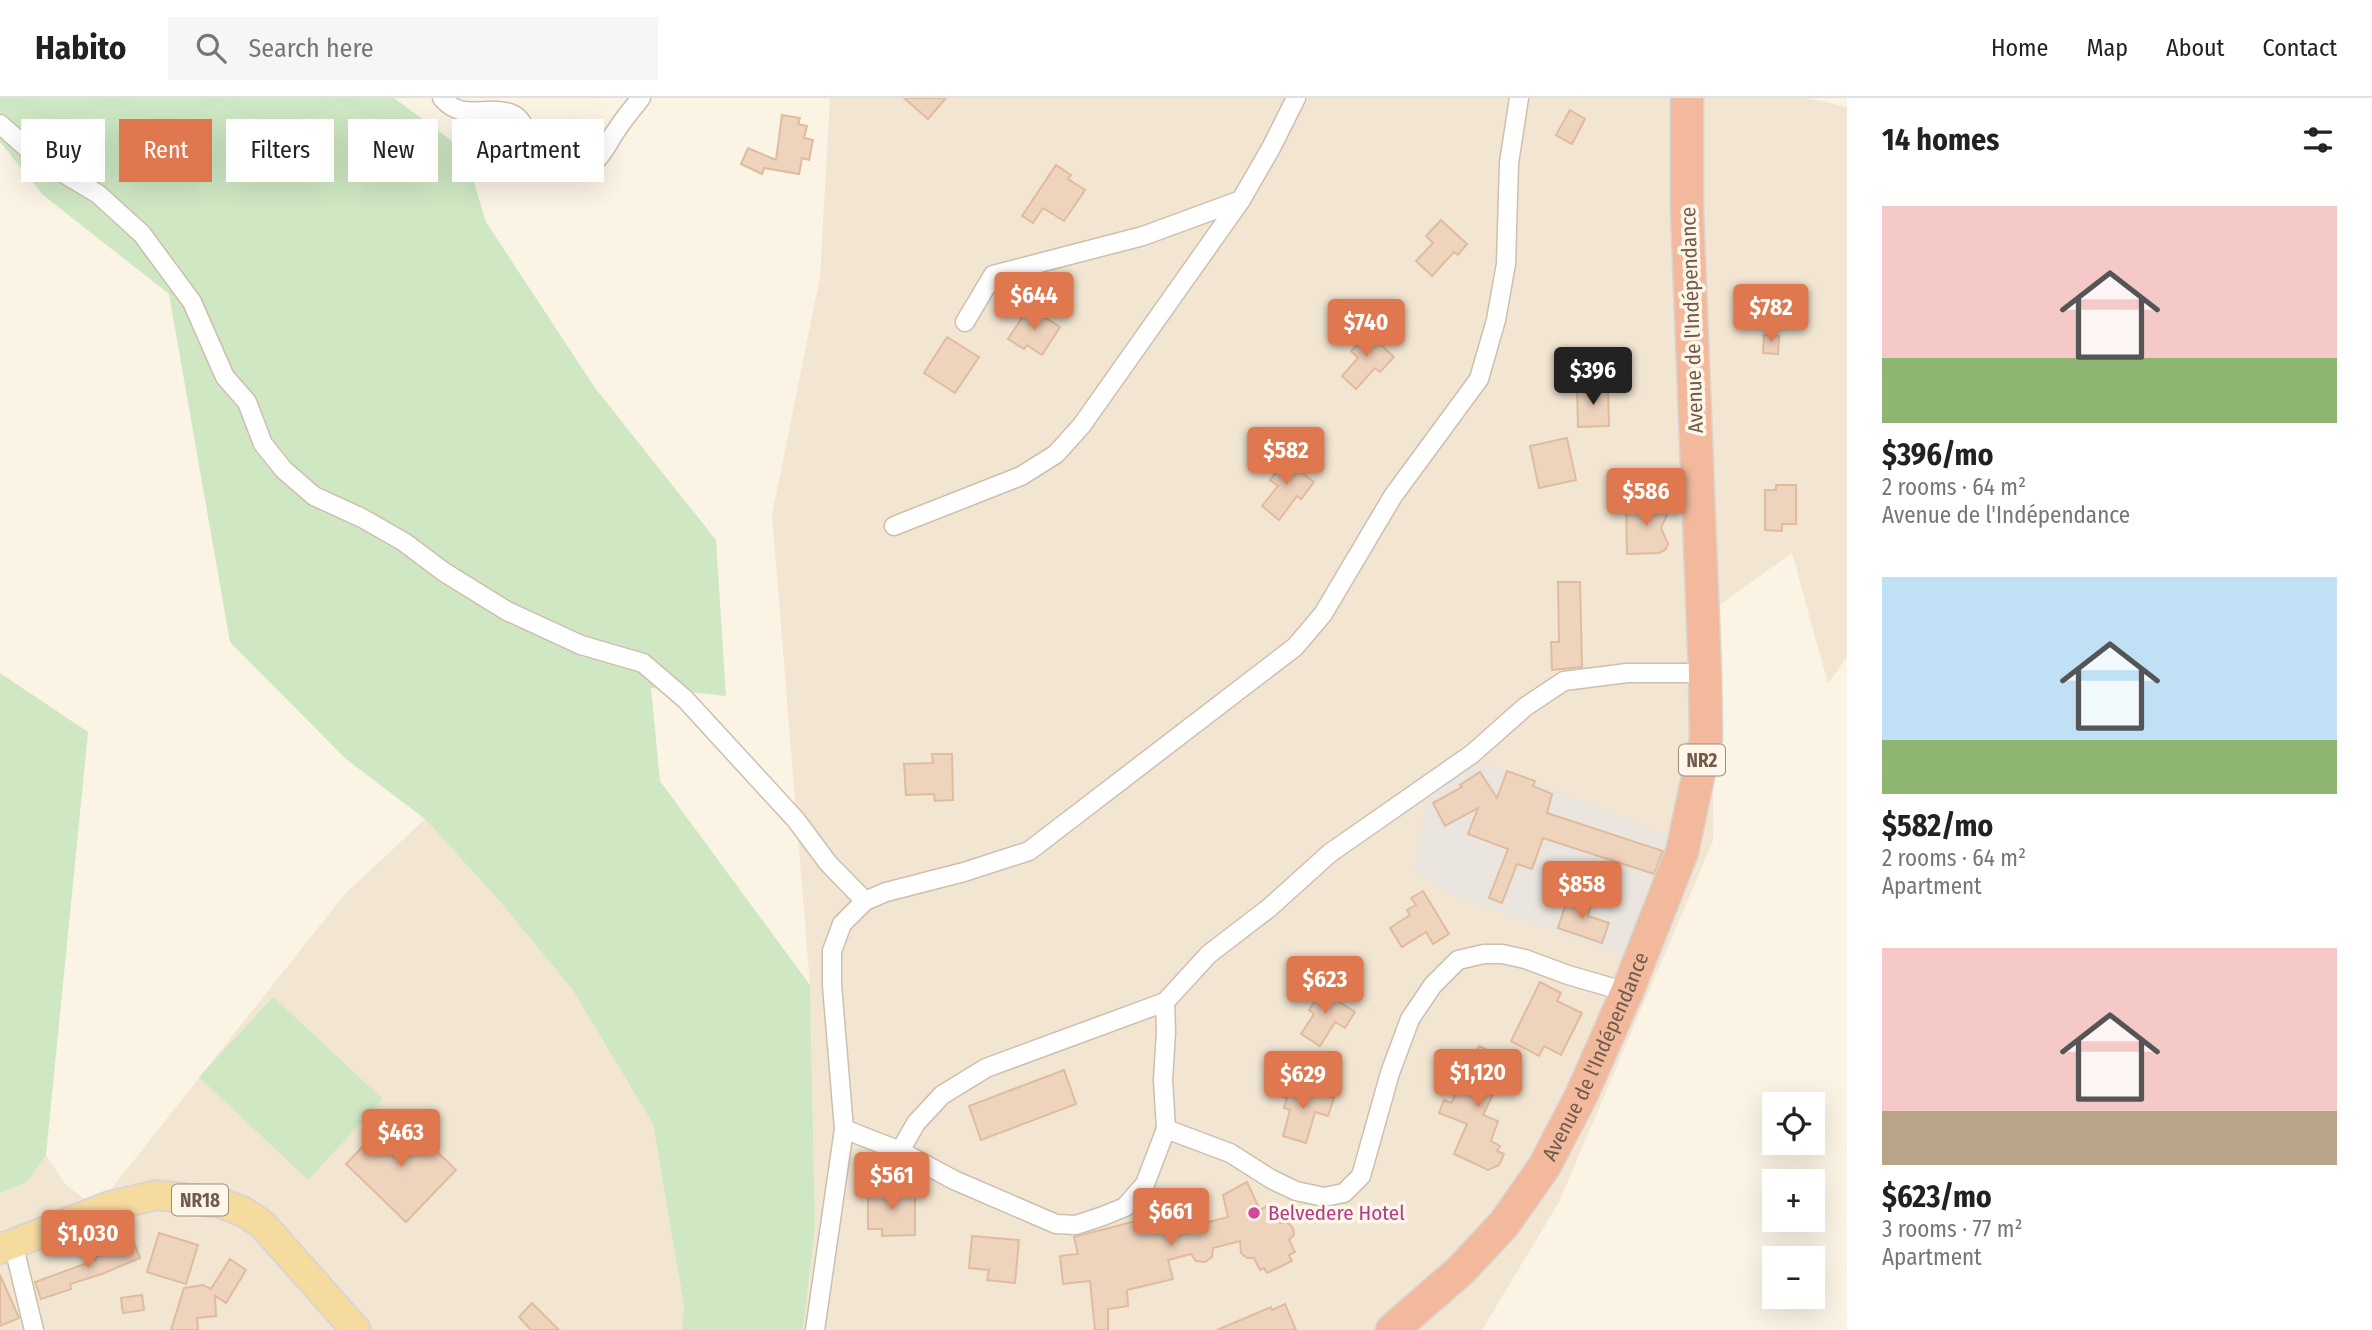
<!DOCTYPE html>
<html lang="en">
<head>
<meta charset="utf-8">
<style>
  body { margin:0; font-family:"Fira Sans Condensed",sans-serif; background:#f6f6f6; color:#222; height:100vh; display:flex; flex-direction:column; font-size:26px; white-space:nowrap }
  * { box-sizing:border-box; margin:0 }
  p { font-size:23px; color:#767676 }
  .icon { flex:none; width:38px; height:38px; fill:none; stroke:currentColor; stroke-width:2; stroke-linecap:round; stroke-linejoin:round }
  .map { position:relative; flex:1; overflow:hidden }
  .panel { display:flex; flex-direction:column; background:#fff; width:525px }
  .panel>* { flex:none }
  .guide { position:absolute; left:21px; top:21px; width:665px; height:63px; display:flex; gap:14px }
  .buttons { position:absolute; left:1762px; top:994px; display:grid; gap:14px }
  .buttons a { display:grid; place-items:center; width:63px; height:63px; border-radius:0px; background:#fff; box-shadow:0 7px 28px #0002; font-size:35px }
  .price { position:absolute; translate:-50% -60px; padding:0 16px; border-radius:7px; background:#df784e; color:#fff; font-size:23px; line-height:46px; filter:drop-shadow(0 2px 4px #0008) }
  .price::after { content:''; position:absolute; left:50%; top:42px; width:21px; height:16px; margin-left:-10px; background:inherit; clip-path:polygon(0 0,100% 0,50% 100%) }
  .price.current { background:#222; color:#fff }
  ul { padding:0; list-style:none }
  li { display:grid; align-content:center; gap:14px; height:371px; padding:0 35px }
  li span { display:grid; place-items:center; height:217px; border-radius:0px; color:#555 }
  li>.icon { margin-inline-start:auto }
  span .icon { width:126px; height:126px; fill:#fffc; stroke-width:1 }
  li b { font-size:30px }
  h2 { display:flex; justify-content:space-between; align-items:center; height:84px; padding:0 35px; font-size:30px }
  .pill { padding:0 24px; border-radius:0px; background:#fff; box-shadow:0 7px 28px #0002; font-size:24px; line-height:63px }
  .pill.current { background:#df784e; color:#fff }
  header { display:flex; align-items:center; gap:42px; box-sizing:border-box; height:98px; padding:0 35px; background:#fff; border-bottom:2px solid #e0e0e0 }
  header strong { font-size:33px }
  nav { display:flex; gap:38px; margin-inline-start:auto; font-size:24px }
  .search { width:490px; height:63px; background:#f6f6f6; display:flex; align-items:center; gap:18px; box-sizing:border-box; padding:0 24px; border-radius:0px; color:#767676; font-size:26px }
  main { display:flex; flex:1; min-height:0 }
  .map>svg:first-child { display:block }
  .residential { fill:#f2e6d2 }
  .industrial { fill:#eae5de }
  .green { fill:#cfe8c3 }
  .building { fill:#efd4bd; stroke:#e1bb9e; stroke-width:2 }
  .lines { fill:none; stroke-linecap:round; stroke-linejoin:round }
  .street-casing { stroke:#cebeae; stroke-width:21 }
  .primary-casing { stroke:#dad4d0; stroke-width:32 }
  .highway-casing { stroke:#dad4d0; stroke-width:35 }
  .street { stroke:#fff; stroke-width:18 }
  .primary { stroke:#f6db9f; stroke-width:28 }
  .highway { stroke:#f2b99d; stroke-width:32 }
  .hotel-dot { fill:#d1479c; stroke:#fef7e9; stroke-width:2.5 }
  .labels { text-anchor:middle; stroke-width:7; stroke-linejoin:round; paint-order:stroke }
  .shield { fill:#fef7e9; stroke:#9c8a7a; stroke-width:2 }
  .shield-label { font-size:19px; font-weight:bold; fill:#725b4b }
  .street-label { font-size:21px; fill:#725b4b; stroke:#fef7e9 }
  .hotel-label { font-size:21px; fill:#b23c85; stroke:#fef7e9; text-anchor:start }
</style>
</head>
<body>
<header>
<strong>Habito</strong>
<div class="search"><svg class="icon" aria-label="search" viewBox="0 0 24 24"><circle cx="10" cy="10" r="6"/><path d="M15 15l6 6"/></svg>Search here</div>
<nav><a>Home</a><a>Map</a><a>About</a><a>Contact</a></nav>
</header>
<main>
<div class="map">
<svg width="1847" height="1232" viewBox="0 0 1847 1232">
  <rect width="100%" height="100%" fill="#fbf3e4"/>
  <!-- residential -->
  <g class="residential">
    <polygon points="830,0 1807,0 1847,9 1847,559 1828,586 1792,455 1714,511 1713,743 1559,1104 1482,1232 803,1232 815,1130 810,887 772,417 820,179"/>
    <polygon points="425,721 496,799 572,891 653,1026 684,1209 682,1232 0,1232 0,1095 27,1084 46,1057 66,1087 96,1110 344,797"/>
  </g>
  <!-- industrial -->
  <polygon class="industrial" points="1472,664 1507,673 1676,740 1659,788 1647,787 1642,803 1650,809 1629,859 1449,796 1414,771 1428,697"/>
  <!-- green -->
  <g class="green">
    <polygon points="0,0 394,0 464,52 486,124 595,290 716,442 726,598 651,590 660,683 810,887 815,1130 803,1232 682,1232 684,1209 653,1026 572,891 496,799 425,721 346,661 230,544 169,196 43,97 0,44"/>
    <polygon points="0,575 88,634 46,1057 27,1084 0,1095"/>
    <polygon points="273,899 383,1001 308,1082 199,979"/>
  </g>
  <!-- building -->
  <g class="building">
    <polygon points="904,0 946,0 928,21"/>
    <polygon points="1570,12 1585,21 1572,46 1556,37"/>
    <polygon points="782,17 800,20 798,26 807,28 804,40 813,42 809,62 802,60 799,76 764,70 762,76 741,66 748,50 776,62"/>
    <polygon points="1056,67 1071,77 1068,81 1085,92 1064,123 1043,110 1033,125 1022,118"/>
    <polygon points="1441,122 1467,146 1458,157 1454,154 1432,178 1416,163 1433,145 1426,138"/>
    <polygon points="1029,209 1060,229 1042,257 1027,247 1024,251 1008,241"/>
    <polygon points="1363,230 1394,259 1380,274 1375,270 1356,291 1342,278 1358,260 1351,253 1357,247 1352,243"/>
    <polygon points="1764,237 1779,238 1778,256 1763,255"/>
    <polygon points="947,239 979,259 955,295 924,275"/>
    <polygon points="1608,289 1609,328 1578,329 1577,291"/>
    <polygon points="1567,340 1576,382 1539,390 1530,348"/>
    <polygon points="1280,358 1314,384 1301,401 1297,398 1279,422 1262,408 1278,388 1270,382 1275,376 1270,371"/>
    <polygon points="1776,387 1796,387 1796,426 1782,426 1782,433 1765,432 1765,392 1776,392"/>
    <polygon points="1626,405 1657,405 1665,407 1668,415 1661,430 1668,446 1665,452 1659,455 1627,456"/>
    <polygon points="1558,484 1580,484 1582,569 1552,572 1551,544 1559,544"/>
    <polygon points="932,656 952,656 953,702 935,703 934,696 906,697 904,666 933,665"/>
    <polygon points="1507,673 1535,683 1533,688 1552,696 1547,715 1663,753 1654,776 1543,740 1532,771 1517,766 1502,805 1489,800 1508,751 1468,736 1478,710 1445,728 1433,705 1462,689 1460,687 1480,674 1497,700"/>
    <polygon points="1423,793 1449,836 1433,846 1426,834 1402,849 1390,830 1410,817 1407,812 1416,807 1411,800"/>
    <polygon points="1568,799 1591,804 1588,818 1609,825 1602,845 1558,830"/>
    <polygon points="1540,884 1561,895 1557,903 1582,915 1561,957 1544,948 1539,958 1511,943"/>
    <polygon points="1315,888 1355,914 1345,930 1335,924 1320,948 1301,936 1314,916 1309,912 1314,904 1307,900"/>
    <polygon points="1479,948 1509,963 1483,1017 1498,1023 1491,1043 1500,1048 1497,1053 1504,1056 1499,1067 1488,1072 1454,1056 1467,1026 1439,1015 1444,1002 1451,1005"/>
    <polygon points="1064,972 1076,1006 981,1042 969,1008"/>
    <polygon points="1283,985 1334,1000 1328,1018 1315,1014 1306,1045 1283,1038 1290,1012 1284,1010 1287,1000 1280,998"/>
    <polygon points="406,1024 456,1072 406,1124 346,1066 384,1026 394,1036"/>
    <polygon points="1247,1084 1260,1112 1271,1106 1280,1125 1288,1125 1293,1130 1294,1137 1289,1142 1295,1154 1289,1157 1292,1163 1267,1175 1264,1170 1260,1172 1254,1160 1247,1160 1241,1155 1240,1143 1213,1150 1212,1159 1205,1164 1196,1163 1191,1156 1168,1162 1173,1181 1127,1192 1128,1208 1108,1211 1108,1232 1095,1232 1090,1183 1063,1186 1060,1158 1078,1156 1074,1139 1163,1116 1159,1101 1177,1096 1186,1130 1228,1119 1223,1097"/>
    <polygon points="915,1092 915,1137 882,1138 882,1131 868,1131 868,1093"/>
    <polygon points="159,1135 198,1147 186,1186 147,1174"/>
    <polygon points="972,1138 1019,1142 1015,1185 987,1182 989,1172 969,1170"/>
    <polygon points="133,1142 140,1160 102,1176 70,1186 71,1191 41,1201 35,1184 96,1162 95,1159"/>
    <polygon points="230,1161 246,1172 226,1205 215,1198 216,1218 197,1220 198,1232 171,1232 184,1190 203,1187 211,1191"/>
    <polygon points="0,1177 19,1220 0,1228"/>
    <polygon points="142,1197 144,1212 123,1215 121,1200"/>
    <polygon points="532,1205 559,1232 531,1232 519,1219"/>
    <polygon points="1285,1206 1296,1232 1217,1232 1271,1209 1272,1212"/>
  </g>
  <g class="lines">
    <defs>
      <g id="street">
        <path d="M442 0C463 25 487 6 512 16 526 22 526 40 534 51 548 74 576 80 597 61 605 53 611 39 618 30 625 19 633 10 641 0"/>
        <polyline points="0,26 38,60 98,96 142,136 192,204 225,279 247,304 263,346 284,372 314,398 362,420 404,444 444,474 507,513 581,547 643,565 685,601 796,722 828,765 865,803"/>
        <polyline points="965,224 993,177 1143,138 1241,102"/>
        <polyline points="894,428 1021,378 1056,356 1082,327 1241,102 1271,50 1296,0"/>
        <polyline points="844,1031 900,1053 954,1082 1056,1126 1076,1127 1103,1118 1125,1109 1145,1086 1166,1031 1163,982 1166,934 1165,904"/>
        <polyline points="1166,1031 1230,1055 1271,1081 1296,1093 1324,1099 1344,1095 1361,1078 1390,975 1410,921 1433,887 1458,862 1484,856 1502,856 1525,861 1568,877 1627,894"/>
        <polyline points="900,1053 916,1025 942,997 986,970 1165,904 1209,856 1269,810 1330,755 1472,656 1525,609 1564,583 1627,575 1705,575"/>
        <polyline points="13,1145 34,1232"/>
        <polyline points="815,1232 844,1031 832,887 832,853 842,826 865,803 886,794 964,774 1029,753 1295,549 1323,516 1393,398 1479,281 1496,222 1506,166 1509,65 1519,0"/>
      </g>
      <polyline id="primary" points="0,1151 110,1108 157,1097 221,1105 244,1114 262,1126 356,1232"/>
      <g id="highway">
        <path id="s1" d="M1392 1232 1460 1173 1504 1126 1544 1069 1581 998 1627 894 1682 754 1706 641 1705 575 1687 112V0"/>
      </g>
    </defs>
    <!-- street casing -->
    <use href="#street" class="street-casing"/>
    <!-- primary casing -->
    <use href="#primary" class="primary-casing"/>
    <!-- highway casing -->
    <use href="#highway" class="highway-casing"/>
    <!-- street -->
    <use href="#street" class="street"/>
    <!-- primary -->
    <use href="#primary" class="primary"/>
    <!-- highway -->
    <use href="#highway" class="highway"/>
  </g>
  <!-- markers -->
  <circle class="hotel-dot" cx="1254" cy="1115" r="7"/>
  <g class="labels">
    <!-- shield labels -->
    <g class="shield">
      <rect x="1679" y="646.5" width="46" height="31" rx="5"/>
      <rect x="172" y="1086.5" width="56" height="31" rx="5"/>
    </g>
    <g class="shield-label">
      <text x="1702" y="669">NR2</text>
      <text x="200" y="1109">NR18</text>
    </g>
    <!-- street labels -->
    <g class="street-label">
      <text transform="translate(1692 222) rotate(-92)" y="7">Avenue de l'Indépendance</text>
      <text dy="7" stroke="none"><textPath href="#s1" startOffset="346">Avenue de l'Indépendance</textPath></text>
    </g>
    <!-- hotel labels -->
    <g class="hotel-label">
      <text x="1268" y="1122">Belvedere Hotel</text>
    </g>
  </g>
</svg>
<div class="buttons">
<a><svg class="icon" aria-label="locate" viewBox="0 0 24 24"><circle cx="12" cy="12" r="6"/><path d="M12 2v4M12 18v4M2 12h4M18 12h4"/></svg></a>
<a>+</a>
<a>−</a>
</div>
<b class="price" style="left:1034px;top:234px">$644</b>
<b class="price" style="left:1771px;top:246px">$782</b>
<b class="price" style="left:1366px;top:261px">$740</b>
<b class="price current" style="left:1593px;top:309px">$396</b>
<b class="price" style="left:1286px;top:389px">$582</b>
<b class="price" style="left:1646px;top:430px">$586</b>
<b class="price" style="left:1582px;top:823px">$858</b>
<b class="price" style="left:1325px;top:918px">$623</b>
<b class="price" style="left:1478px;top:1011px">$1,120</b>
<b class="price" style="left:1303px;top:1013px">$629</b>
<b class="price" style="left:401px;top:1071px">$463</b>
<b class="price" style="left:892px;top:1114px">$561</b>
<b class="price" style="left:1171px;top:1150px">$661</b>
<b class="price" style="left:88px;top:1172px">$1,030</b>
<div class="guide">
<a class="pill">Buy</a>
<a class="pill current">Rent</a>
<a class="pill">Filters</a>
<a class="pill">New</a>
<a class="pill">Apartment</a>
</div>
</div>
<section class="panel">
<h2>14 homes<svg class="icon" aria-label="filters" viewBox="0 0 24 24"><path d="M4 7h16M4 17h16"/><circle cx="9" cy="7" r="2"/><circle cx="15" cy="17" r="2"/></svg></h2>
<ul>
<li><span style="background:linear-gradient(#f6c9c9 70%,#8fb573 0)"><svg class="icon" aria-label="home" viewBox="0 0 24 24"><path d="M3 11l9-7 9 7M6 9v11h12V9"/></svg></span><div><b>$396/mo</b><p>2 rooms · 64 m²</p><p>Avenue de l'Indépendance</p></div></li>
<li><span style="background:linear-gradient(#bfe0f5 75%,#8fb573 0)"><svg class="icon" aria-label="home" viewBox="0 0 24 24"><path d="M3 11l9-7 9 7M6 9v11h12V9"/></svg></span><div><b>$582/mo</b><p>2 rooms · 64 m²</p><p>Apartment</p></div></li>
<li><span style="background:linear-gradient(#f6c9c9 75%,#b9a48a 0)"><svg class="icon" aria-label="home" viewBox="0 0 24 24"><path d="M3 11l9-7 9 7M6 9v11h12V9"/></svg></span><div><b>$623/mo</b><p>3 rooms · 77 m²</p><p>Apartment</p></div></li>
</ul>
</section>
</main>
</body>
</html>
